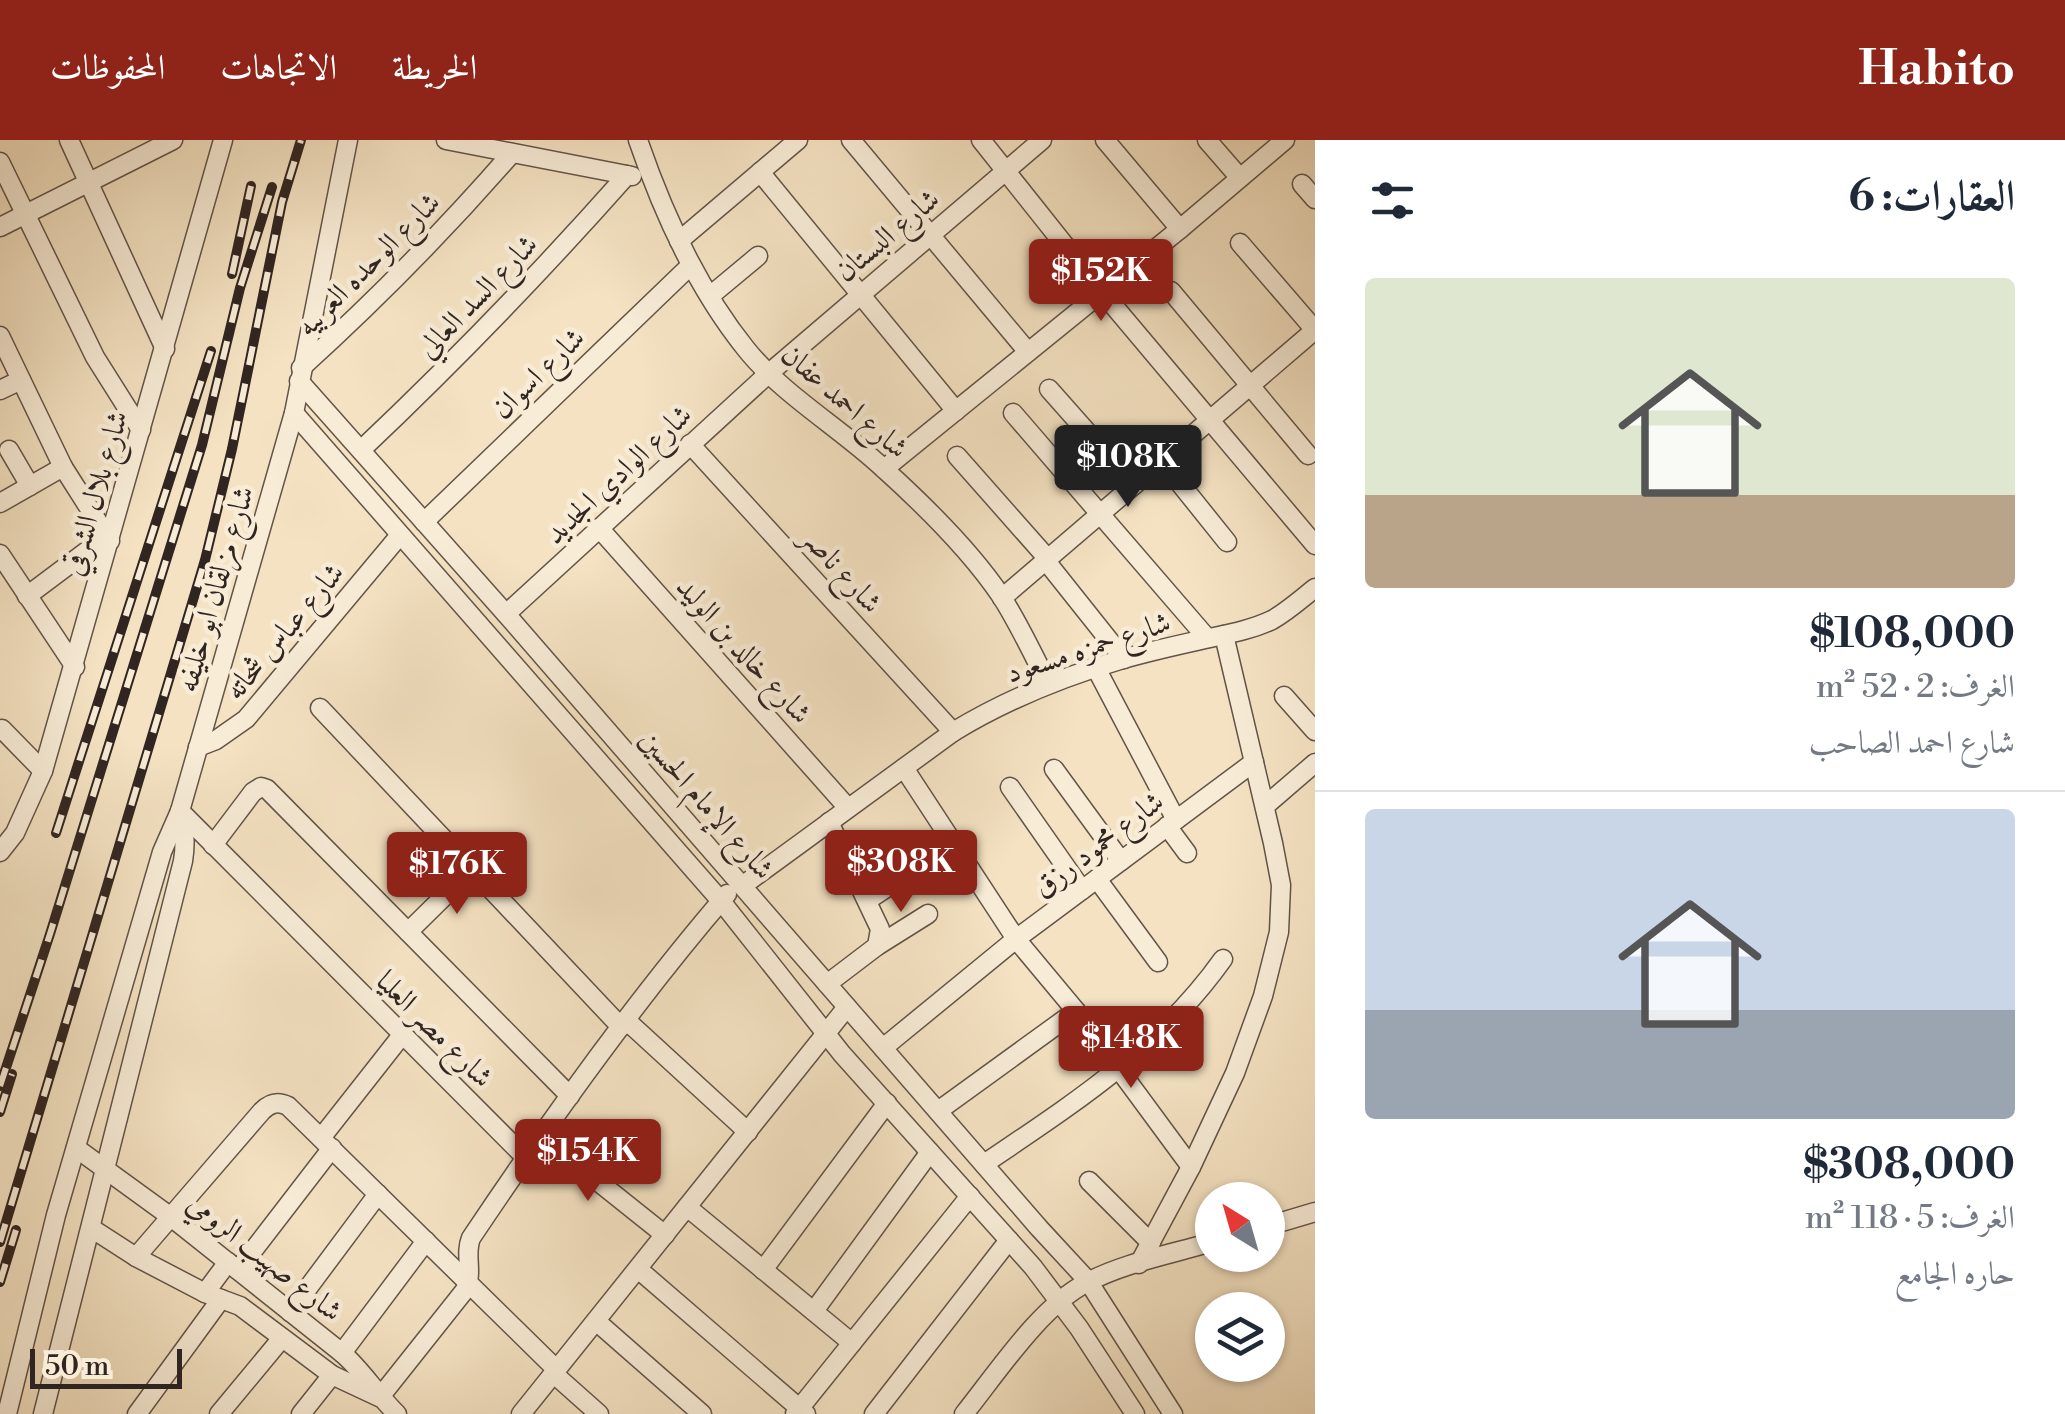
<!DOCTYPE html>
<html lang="ar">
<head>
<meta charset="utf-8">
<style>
  body { margin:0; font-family:"Libre Bodoni",Amiri,serif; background:#f6f6f7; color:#1f2937; direction:rtl; height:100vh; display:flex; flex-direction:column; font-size:38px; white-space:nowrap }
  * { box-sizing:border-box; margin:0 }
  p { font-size:32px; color:#747a83 }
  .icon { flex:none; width:55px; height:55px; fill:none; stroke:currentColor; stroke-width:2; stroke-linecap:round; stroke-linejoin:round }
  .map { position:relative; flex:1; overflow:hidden; direction:ltr }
  .details { display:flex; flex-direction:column; background:#fff; width:750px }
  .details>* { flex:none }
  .needle { width:65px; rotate:323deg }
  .fabs { position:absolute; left:1195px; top:1042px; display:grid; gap:20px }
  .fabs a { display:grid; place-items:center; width:90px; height:90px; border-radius:50%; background:#fff; box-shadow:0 2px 8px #0004; font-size:50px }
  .scale { position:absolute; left:30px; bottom:25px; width:152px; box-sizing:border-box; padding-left:10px; border:5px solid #312521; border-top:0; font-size:28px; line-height:35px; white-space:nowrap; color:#312521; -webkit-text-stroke:8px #f8ecd7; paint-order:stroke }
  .price { position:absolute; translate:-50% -85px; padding:0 22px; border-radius:10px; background:#8f2418; color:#fff; font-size:32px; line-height:65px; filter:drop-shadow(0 2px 5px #0008) }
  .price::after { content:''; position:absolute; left:50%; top:60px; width:30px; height:22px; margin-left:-15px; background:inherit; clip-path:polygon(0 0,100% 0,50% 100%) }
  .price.selected { background:#222; color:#fff }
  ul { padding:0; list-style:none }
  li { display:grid; align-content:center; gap:20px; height:530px; padding:0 50px }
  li+li { border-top:2px solid #e0e1e3 }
  li span { display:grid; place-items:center; height:310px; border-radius:10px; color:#555 }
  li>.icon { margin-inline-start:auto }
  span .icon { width:180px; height:180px; fill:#fffc; stroke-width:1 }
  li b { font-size:42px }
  h2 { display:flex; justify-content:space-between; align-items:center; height:120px; padding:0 50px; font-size:42px }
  header { display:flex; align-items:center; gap:60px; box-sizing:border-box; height:140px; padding:0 50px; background:#8f2418; color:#fff }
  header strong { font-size:48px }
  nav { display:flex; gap:55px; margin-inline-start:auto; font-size:35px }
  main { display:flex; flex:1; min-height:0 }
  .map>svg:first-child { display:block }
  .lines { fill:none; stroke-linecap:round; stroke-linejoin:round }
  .street-casing { stroke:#625449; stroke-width:21 }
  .street { stroke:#f8ecd7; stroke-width:18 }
  .rail-casing { stroke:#312521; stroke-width:10 }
  .rail { stroke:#f8ecd7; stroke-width:6; stroke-dasharray:19; stroke-linecap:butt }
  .labels { text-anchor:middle; stroke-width:9; stroke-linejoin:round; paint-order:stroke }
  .street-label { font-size:30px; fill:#312521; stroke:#f8ecd7 }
</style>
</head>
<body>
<header>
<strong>Habito</strong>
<nav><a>الخريطة</a><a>الاتجاهات</a><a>المحفوظات</a></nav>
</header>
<main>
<section class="details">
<h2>العقارات: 6<svg class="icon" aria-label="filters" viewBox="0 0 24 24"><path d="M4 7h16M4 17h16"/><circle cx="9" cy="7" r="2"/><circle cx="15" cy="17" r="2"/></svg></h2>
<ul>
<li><span style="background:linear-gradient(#dfe7d0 70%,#b9a48a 0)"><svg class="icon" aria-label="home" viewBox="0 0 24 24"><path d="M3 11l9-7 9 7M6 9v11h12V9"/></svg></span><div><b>$108,000</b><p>الغرف: 2 · 52 m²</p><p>شارع احمد الصاحب</p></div></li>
<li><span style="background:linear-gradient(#c9d6e8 65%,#9aa5b1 0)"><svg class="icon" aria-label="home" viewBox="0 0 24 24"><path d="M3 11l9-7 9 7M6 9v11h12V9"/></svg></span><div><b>$308,000</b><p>الغرف: 5 · 118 m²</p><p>حاره الجامع</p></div></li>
</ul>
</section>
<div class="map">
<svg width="1315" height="1274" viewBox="0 0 1315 1274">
  <rect width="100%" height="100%" fill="#f4e2c2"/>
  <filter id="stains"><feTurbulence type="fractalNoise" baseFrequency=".002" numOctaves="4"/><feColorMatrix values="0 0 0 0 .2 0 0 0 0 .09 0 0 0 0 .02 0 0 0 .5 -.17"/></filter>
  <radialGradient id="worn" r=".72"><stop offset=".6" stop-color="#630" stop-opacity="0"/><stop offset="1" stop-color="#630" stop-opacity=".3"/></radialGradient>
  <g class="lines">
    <defs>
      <g id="street">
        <polyline points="69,0 165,209"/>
        <polyline points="446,0 632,36"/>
        <path d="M638 0C663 73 697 148 746 209 783 255 839 287 883 328 924 365 970 410 1001 456 1019 484 1033 514 1048 544"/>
        <polyline points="851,0 1028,212"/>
        <polyline points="981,0 1102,152 1315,405"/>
        <polyline points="1105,0 1180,89"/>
        <polyline points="1207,0 1240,38"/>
        <polyline points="0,22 95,217 141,290"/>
        <polyline points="760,32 956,271"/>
        <polyline points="1302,44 1315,59"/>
        <polyline points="0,87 173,0"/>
        <polyline points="679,101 798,0"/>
        <polyline points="1240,103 1315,190"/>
        <polyline points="1171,151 1308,315"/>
        <polyline points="710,156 758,116"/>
        <polyline points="0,196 63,327 110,401"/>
        <path d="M301 228C376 160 446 89 512 13"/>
        <polyline points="299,241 506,474 1039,1088 1088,1141 1173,1274"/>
        <polyline points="1049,249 1134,345"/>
        <polyline points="0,250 21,240"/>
        <polyline points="294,273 721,761 842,914 1033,1127 1079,1188 1135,1274"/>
        <polyline points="1013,273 1207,498"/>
        <polyline points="690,304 953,592"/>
        <polyline points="9,310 30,346"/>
        <path d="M361 310C454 222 542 131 627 35"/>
        <polyline points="957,316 1048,419"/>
        <polyline points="1162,321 1227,402"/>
        <polyline points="884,329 1180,89 1285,0"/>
        <polyline points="0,363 63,327"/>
        <polyline points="424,382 691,125"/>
        <polyline points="599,388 848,668"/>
        <polyline points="0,414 75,527"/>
        <polyline points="1046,421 1124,519"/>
        <polyline points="27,456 107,396"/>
        <polyline points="1002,458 1315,190"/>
        <polyline points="506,474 768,234 1042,0"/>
        <polyline points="1096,528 1176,680"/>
        <polyline points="1284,556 1315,591"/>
        <polyline points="320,568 621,887"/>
        <polyline points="2,589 43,631"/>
        <polyline points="198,607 216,600 246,579 400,395"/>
        <polyline points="904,628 1016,799 1076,871 1191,1027"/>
        <polyline points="1054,629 1121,721"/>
        <polyline points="1010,647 1082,750"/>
        <polyline points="1265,666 1315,623"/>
        <polyline points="180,671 525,1017"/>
        <polyline points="1167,686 1187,713"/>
        <polyline points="887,703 909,733"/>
        <polyline points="213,705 253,652 261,647 267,649 570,956"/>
        <polyline points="0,712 15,693 43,631 223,0"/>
        <polyline points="1097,739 1158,822"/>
        <path d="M742 746 953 592C1007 559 1062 537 1123 519 1150 511 1178 505 1205 499 1228 494 1251 490 1272 480 1288 471 1301 459 1315 448"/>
        <polyline points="868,760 953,704"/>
        <polyline points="408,792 473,728"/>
        <polyline points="877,806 928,774"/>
        <polyline points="827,844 877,806 880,789 829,682"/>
        <polyline points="626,880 748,992"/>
        <polyline points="883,908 1016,799 1254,622"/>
        <polyline points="938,971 1076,871"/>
        <polyline points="541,996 665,1095"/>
        <polyline points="321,998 402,895"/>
        <path d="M76 1008 171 1077 342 1213C363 1231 377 1255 397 1274"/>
        <path d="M984 1024C1074 963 1159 909 1223 819"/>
        <polyline points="1089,1041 1151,1103"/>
        <polyline points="687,1067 852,1203"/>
        <polyline points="1268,1086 1315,1072"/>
        <polyline points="91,1088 136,1117 205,1153 240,1166 332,1235 379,1257"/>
        <path d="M136 1117 262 971C270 963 278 961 288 966L557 1230"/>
        <polyline points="1139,1124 1191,1027 1235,933 1263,856 1279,792 1281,745 1273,703 1224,495"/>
        <polyline points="638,1129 806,1274"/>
        <polyline points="238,1130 332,1008"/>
        <polyline points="763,1130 887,963"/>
        <polyline points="205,1153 228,1122"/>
        <polyline points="814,1171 930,1012"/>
        <polyline points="290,1172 378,1054"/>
        <polyline points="596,1181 702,1274"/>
        <polyline points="342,1213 426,1101"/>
        <polyline points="554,1234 599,1274"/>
        <path d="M380 1257 465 1150C474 1132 464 1115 471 1098 550 980 634 862 727 754"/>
        <polyline points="7,1274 56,1075 162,712 180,671 294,273 348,0"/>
        <path d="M43 1274 183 721C186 703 185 688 180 671"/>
        <polyline points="137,1274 221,1159"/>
        <polyline points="219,1274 282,1198"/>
        <polyline points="301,1274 332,1235"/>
        <polyline points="521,1274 847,867"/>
        <polyline points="795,1274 970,1056"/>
        <polyline points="874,1274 1009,1100"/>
        <path d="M964 1274C997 1233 1040 1167 1086 1143 1123 1123 1172 1114 1212 1102"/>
      </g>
    </defs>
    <!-- street casing -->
    <use href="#street" class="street-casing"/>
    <!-- street -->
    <use href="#street" class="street"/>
    <defs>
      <g id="rail">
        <polyline points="232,134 251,46"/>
        <polyline points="56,693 211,211"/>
        <polyline points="0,946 50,794 202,305 240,148 272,47"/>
        <polyline points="0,972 12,934"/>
        <polyline points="0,1102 205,420 232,309 282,62 301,0"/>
        <polyline points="0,1142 16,1090"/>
      </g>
    </defs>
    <!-- rail casing -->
    <use href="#rail" class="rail-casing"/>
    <!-- rail -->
    <use href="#rail" class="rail"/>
  </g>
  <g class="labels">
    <!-- street labels -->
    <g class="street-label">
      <text transform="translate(887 95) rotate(-40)" y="10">شارع البستان</text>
      <text transform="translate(368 124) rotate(-45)" y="10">شارع الوحده العربيه</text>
      <text transform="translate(477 156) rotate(-46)" y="10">شارع السد العالي</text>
      <text transform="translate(538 233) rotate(-44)" y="10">شارع اسوان</text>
      <text transform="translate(845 261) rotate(41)" y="10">شارع احمد عفان</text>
      <text transform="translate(618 334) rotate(-43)" y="10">شارع الوادي الجديد</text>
      <text transform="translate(95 353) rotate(-74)" y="10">شارع بلال الشرقي</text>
      <text transform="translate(842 430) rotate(48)" y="10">شارع ناصر</text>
      <text transform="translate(215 449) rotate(-74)" y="10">شارع مزلقان ابو خليفه</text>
      <text transform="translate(284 491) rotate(-50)" y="10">شارع عباس شحاته</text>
      <text transform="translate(1088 507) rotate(-18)" y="10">شارع حمزه مسعود</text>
      <text transform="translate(744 510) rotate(48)" y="10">شارع خالد بن الوليد</text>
      <text transform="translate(707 664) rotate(49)" y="10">شارع الإمام الحسين</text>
      <text transform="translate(1098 704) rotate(-37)" y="10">شارع محمود رزق</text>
      <text transform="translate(435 889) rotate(45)" y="10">شارع مصر العليا</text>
      <text transform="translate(265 1117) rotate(38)" y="10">شارع صهيب الرومي</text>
    </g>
  </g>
  <rect width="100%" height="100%" filter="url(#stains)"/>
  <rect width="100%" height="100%" fill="url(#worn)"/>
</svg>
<div class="fabs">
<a><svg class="needle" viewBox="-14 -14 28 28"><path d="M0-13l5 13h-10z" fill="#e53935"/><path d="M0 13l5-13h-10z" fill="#747a83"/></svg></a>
<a><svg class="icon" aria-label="layers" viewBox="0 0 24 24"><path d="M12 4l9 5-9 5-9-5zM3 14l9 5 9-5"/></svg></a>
</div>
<div class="scale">50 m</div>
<b class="price" style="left:1101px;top:184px">$152K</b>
<b class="price selected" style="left:1128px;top:370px">$108K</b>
<b class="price" style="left:901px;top:775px">$308K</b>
<b class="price" style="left:457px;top:777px">$176K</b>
<b class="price" style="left:1131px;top:951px">$148K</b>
<b class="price" style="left:588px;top:1064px">$154K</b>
</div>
</main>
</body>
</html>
